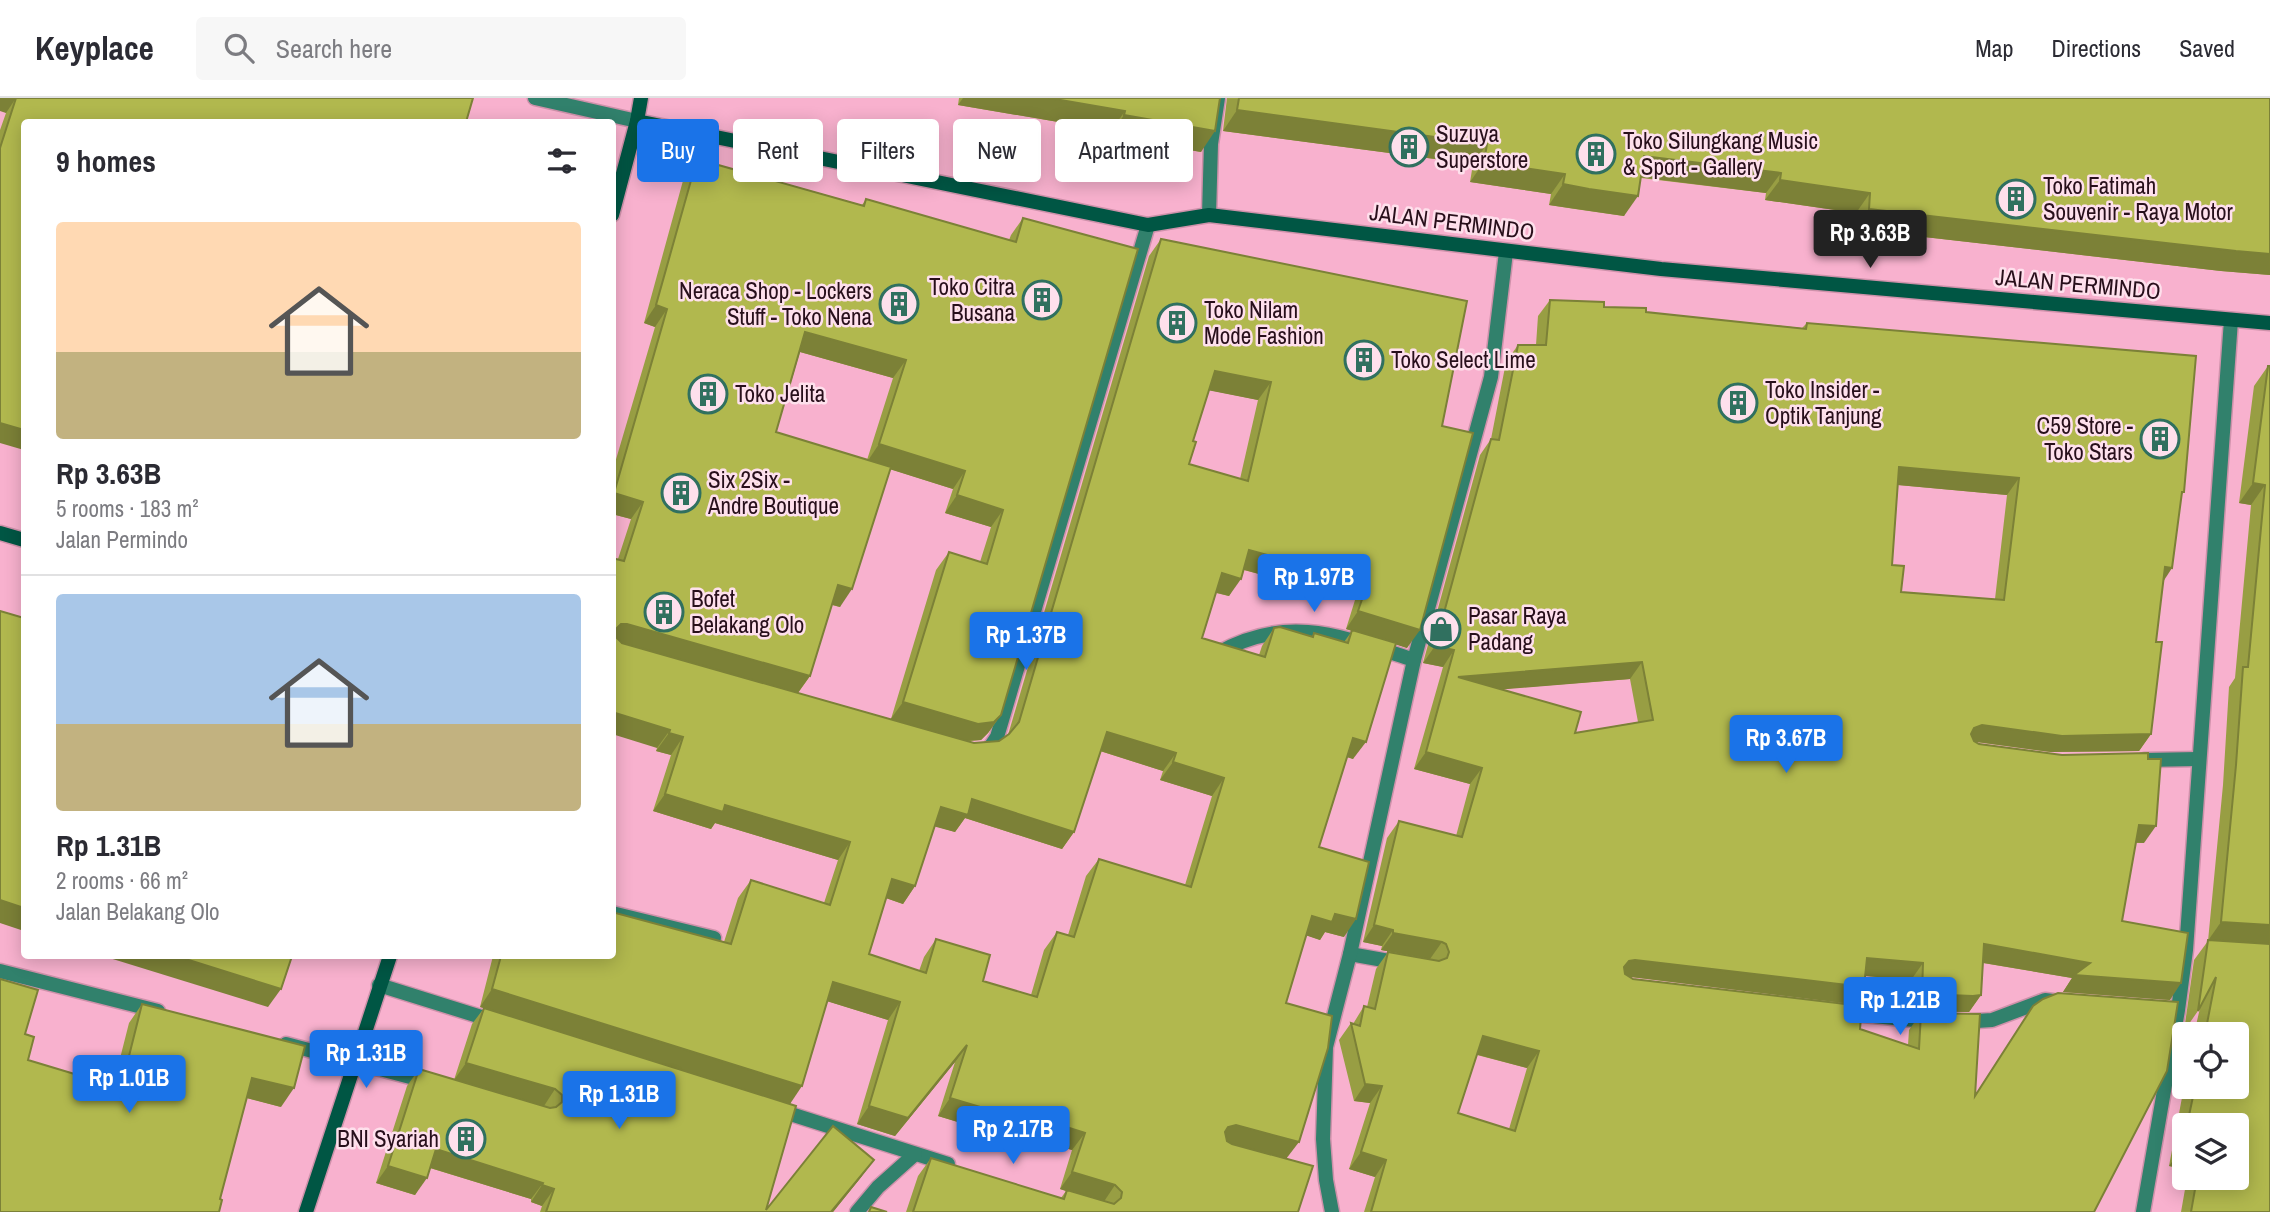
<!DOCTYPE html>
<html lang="en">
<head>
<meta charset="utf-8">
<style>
  body { margin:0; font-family:"Archivo Narrow",sans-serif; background:#f7f7f7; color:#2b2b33; height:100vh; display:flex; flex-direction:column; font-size:26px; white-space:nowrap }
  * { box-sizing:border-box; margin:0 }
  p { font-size:23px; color:#7c7c81 }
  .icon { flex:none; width:38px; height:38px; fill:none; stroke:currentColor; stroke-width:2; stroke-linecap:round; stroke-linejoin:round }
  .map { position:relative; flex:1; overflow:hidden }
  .sheet { position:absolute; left:21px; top:21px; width:595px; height:840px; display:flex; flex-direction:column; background:#fff; border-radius:7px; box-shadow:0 4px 18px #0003 }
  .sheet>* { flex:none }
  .hud { position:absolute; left:637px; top:21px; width:665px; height:63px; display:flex; gap:14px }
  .controls { position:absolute; left:2172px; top:924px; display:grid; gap:14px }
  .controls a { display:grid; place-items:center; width:77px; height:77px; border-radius:7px; background:#fff; box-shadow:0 4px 18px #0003; font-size:35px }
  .price { position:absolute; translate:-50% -60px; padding:0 16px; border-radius:7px; background:#1a73e8; color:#fff; font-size:23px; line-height:46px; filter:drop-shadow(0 2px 4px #0008) }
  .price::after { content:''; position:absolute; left:50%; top:42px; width:21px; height:16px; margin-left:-10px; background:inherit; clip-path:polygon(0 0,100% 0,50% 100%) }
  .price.on { background:#222; color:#fff }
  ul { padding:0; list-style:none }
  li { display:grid; align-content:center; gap:14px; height:371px; padding:0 35px }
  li+li { border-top:2px solid #e1e1e2 }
  li span { display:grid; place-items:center; height:217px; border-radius:7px; color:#555 }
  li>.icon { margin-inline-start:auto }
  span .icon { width:126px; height:126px; fill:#fffc; stroke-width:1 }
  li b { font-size:30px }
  h2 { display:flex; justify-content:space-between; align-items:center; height:84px; padding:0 35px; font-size:30px }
  .tag { padding:0 24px; border-radius:7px; background:#fff; box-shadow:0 4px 18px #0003; font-size:24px; line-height:63px }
  .tag.on { background:#1a73e8; color:#fff }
  header { display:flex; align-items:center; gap:42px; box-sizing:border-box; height:98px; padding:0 35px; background:#fff; border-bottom:2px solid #e1e1e2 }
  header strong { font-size:33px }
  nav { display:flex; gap:38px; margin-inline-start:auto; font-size:24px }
  .search { width:490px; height:63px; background:#f7f7f7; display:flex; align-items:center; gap:18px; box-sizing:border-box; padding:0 24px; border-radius:7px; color:#7c7c81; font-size:26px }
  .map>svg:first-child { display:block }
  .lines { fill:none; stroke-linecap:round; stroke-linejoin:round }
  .lane-casing { stroke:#ce91aa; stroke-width:17 }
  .street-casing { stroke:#ce91aa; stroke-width:17 }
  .secondary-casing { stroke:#ce91aa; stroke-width:17 }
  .lane { stroke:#31816c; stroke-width:14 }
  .street { stroke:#31816c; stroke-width:14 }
  .secondary { stroke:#005644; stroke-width:14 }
  .wall { fill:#989e43; fill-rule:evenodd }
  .shaded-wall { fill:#7c8137 }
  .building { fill:#b1b84e; stroke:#7c8137; stroke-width:2; fill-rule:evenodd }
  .labels { text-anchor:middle; stroke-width:5; stroke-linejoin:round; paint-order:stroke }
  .poi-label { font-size:23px; fill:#280f1b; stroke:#fee0ec; text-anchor:start }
  .street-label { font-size:23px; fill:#280f1b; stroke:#fee0ec }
</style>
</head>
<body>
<header>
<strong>Keyplace</strong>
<div class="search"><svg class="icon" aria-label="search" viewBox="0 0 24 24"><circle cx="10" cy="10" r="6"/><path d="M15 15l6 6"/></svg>Search here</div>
<nav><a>Map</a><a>Directions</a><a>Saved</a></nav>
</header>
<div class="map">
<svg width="2270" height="1114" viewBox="0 0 2270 1114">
  <rect width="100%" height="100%" fill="#f8b1ce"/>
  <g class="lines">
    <defs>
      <polyline id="lane" points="1209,117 1211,46 1218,0"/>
      <g id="street">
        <polyline points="535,0 637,23"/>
        <path d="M1218 555C1289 515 1343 539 1414 562"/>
        <polyline points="981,653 989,651 997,639 1148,127"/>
        <polyline points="2144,662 2198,661"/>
        <polyline points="612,815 714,840"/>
        <polyline points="1350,856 1400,865"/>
        <polyline points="0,873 158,913"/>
        <polyline points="379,887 494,923"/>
        <polyline points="1843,915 1934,924"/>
        <polyline points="1961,924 1992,922 2045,902 2053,903"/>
        <polyline points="286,946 429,984"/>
        <polyline points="778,1012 948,1066"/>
        <polyline points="857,1114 878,1089 915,1056"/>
        <polyline points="1332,1114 1326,1082 1323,1041 1326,949 1350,856 1414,562 1491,279 1506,154"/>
        <polyline points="2143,1114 2178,912 2186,852 2231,222"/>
      </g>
      <g id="secondary">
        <polyline points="637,23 1148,127 1209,117 1661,171 2270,225"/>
        <polyline points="612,117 637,23 641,0"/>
        <polyline points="0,435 24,442"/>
        <polyline points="306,1114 390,858"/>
      </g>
    </defs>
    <!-- lane casing -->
    <use href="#lane" class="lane-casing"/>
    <!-- street casing -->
    <use href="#street" class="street-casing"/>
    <!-- secondary casing -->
    <use href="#secondary" class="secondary-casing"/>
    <!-- lane -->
    <use href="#lane" class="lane"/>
    <!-- street -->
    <use href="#street" class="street"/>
    <!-- secondary -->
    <use href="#secondary" class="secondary"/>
  </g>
  <!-- wall -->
  <g class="wall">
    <polygon points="0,0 473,0 24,24 0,345 0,32 6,15"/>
    <polygon points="959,0 1220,0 1201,54 1110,38 1111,33 958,7"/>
    <polygon points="1227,0 2270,0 2270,177 2221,173 1854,131 1856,115 1765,102 1766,95 1641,80 1624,118 1575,111 1549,107 1551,96 1470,84 1473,66 1223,33"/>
    <path d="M697 61 862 107 866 101 1009 142 1011 137 1023 120 1001 617 988 635 981 642 969 643 974 645 999 643 1008 637 1149 158 1161 141 1442 328 1407 550 1396 546 1353 661 1347 659 1319 749 1344 839 1325 834 1320 842 1306 837 1286 905 1287 1061 1298 1114H906L918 1078 931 1060 1061 1100 1066 1093 1060 1091 1072 1052 1008 1033 1004 1038 938 1018 955 964 895 1038 857 1026 888 922 827 903 790 1006 766 1112 862 1078 833 1114H540L542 1108 531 1104V1101L430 1070 415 1097 376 1085 407 988 419 971 454 982 472 926 484 910 480 909 493 858H612L724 844 738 800 751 782 824 805 838 762 715 725 711 731 653 713 671 657 656 653 657 650 618 461 631 421 612 416V375L655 229 644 225 684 79ZM800 254 893 280 867 362 776 334ZM1209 292 1258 302 1240 381 1189 366 1193 343ZM890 371 953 391 945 415 991 429 980 464 949 454 936 472 891 621 798 595 810 578 832 507 840 509ZM1244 472 1355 502 1346 531 1352 533 1344 544 1314 535 1312 538 1274 530 1262 548 1259 557 1202 540 1216 495 1229 498ZM1100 653 1163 673 1160 682 1212 698 1185 787 1099 761 1086 778 1068 837 1057 834 1044 852 1031 897 983 883 936 841 924 859 919 873 869 856 886 800 903 806 915 788 935 728 955 734 965 720 1062 751 1074 734Z"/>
    <path d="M1550 202 1646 214 1802 230 1807 225 2184 394 2181 397 2163 484 2156 544 2151 636 2139 653 2051 654 1976 644 2144 745H2136L2122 823 2170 902 2063 894 2072 880 1983 865 1981 897 1969 914H1962L1910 913 1911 882 1865 878 1852 906 1631 879 1633 881 1860 931 1908 947 1909 932 1921 915 1975 997 2033 908 2094 1114H1364L1375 1079 1349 1071 1370 1005 1354 1003 1339 942 1351 925 1353 926 1364 908 1367 909 1376 871 1388 854 1430 861 1381 852 1382 848 1363 844 1387 740 1399 723 1456 738 1470 686 1414 671 1443 569 1423 565 1480 357 1491 341 1506 264 1518 247H1536L1538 218ZM1898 387 2007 397 1995 501 1901 494 1892 467ZM1630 581 1638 624 1575 635 1501 591ZM1477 957 1527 970 1509 1031 1458 1015Z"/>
    <polygon points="2268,268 2270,1114 2181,1114 2187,1080 2236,1080 2236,1027 2184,1027 2184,1071 2169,1068 2184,989 2236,989 2236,936 2194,936 2200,910 2184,933 2194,862 2208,843 2223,687 2229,589 2235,580 2251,407 2239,405 2254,288"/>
    <polygon points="142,906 281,1009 247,1000 220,1101 0,1114 25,936 28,962 113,988 129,925"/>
  </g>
  <!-- shaded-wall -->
  <g class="shaded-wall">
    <polygon points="0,0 16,0 6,15 0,13"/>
    <polygon points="963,0 1049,0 1125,13 1111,33 958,7"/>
    <polygon points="1237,12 1487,46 1473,66 1223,33"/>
    <polygon points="1124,17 1215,33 1201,54 1110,38"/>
    <polygon points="1644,58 1781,75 1766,95 1630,78"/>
    <polygon points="1484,64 1565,76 1551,96 1470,84"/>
    <polygon points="1780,82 1870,95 1856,115 1765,102"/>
    <polygon points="1563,86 1638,98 1624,118 1549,107"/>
    <polygon points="1869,111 2270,156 2270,177 2221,173 1854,131"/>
    <polygon points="656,207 667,211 655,229 644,225"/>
    <polygon points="805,234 906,262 893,280 793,252"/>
    <polygon points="1215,273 1271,284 1258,302 1202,291"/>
    <polygon points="0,325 24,332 24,352 0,345"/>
    <polygon points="879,346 965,373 953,391 867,364"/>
    <polygon points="1899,369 2019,380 2007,397 1887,386"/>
    <polygon points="2253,385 2265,387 2251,407 2239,405"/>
    <polygon points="614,395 643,404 631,421 612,416 612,397"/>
    <polygon points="957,397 1003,412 991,429 945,415"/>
    <polygon points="1249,452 1368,484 1355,502 1237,470"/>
    <polygon points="2165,469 2172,470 2161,487"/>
    <polygon points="1222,475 1241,481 1229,498 1210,493"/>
    <polygon points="838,487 852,491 840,509 826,505"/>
    <polygon points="1358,513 1420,532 1407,550 1346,531"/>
    <polygon points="621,526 627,526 810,578 797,596 612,544 615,532"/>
    <polygon points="1435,548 1454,552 1443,569 1423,565"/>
    <polygon points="1642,564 1630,581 1447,596 1458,579"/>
    <polygon points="903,604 1001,617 988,635 981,642 966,643 890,622"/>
    <polygon points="612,614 670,632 657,650 612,636"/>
    <polygon points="1982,627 2151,636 2139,653 2051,654 1970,643 1962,647 1974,630"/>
    <polygon points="1107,634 1176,655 1163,673 1094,651"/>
    <polygon points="669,635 683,639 671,657 656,653"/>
    <polygon points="1353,640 1366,644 1353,661 1341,657"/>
    <polygon points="1426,654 1482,670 1470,686 1414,671"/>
    <polygon points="1173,664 1224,680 1212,698 1160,682"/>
    <polygon points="665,696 725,707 850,744 838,762 715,725 711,731 653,713"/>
    <polygon points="972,701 1074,734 1062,751 965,720 955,734 929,727 941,709"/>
    <polygon points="2139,727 2156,728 2144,745 2127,744"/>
    <polygon points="892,781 915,788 903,806 880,798"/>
    <polygon points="0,802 24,810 24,833 0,825"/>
    <polygon points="1335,816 1356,821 1344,839 1325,834 1320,842 1299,835 1312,818"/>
    <polygon points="2221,824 2270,827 2270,847 2207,844"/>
    <polygon points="1374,827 1393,832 1382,848 1363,844"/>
    <polygon points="1393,835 1442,844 1430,861 1381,852"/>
    <polygon points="1984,846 2090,865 2181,885 2170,902 2063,894 2072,880 1972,863"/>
    <polygon points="103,858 176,858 281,891 268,909"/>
    <polygon points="1867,860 1923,865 1911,882 1855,877"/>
    <polygon points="1635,862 1864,889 1852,906 1623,878 1618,879 1629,863"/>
    <polygon points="833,884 900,904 888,922 820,901"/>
    <polygon points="492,891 802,988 790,1006 480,909"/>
    <polygon points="1922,896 1981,897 1969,914 1910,913"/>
    <polygon points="1483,938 1539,953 1527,970 1471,955"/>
    <polygon points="967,947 955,964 895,1038 857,1026 869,1008"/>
    <polygon points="466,965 555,991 544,1008 454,982"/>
    <polygon points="252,980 294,990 281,1009 239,998"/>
    <polygon points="1365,986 1382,988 1370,1005 1354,1003"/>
    <polygon points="950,1000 1019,1014 1085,1035 1072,1052 1008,1033 1004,1038 938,1018"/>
    <polygon points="1236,1027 1299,1044 1286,1061 1216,1047 1228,1029"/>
    <polygon points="2183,1049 2184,1071 2169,1068"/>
    <polygon points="436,1051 543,1085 531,1101 424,1068"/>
    <polygon points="1361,1054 1386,1062 1375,1079 1349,1071"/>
    <polygon points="874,1062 862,1078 833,1114 831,1114"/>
    <polygon points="388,1068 427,1080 415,1097 376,1085"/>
    <polygon points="1072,1074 1115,1087 1103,1105 1060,1091"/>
    <polygon points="542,1087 554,1091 542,1108 531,1104"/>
  </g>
  <!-- building -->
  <g class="building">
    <polygon points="16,0 473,0 466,24 24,24 24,332 0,325 0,50"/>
    <polygon points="1049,0 1220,0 1215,33 1124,17 1125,13"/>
    <polygon points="1239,0 2270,0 2270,156 2236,153 1869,111 1870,95 1780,82 1781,75 1644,58 1638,98 1589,91 1563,86 1565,76 1484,64 1487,46 1237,12"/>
    <path d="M697 61 864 108 866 101 1016 144 1023 120 1138 151 1001 617 994 624 978 626 903 604 949 454 987 466 1003 412 957 397 965 373 879 346 906 262 805 234 776 334 891 369 852 491 838 487 810 578 627 526H621L615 532V538L622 545 974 645 999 643 1009 636 1019 624 1161 141 1467 203 1442 328 1473 335 1420 532 1358 513 1368 484 1249 452 1241 481 1222 475 1202 540 1265 559 1274 530 1280 529 1313 539 1314 535 1348 545 1352 532 1396 545 1366 644 1353 640 1319 749 1369 764 1356 821 1335 816 1332 824 1312 818 1286 905 1332 918 1328 950 1299 1044 1236 1027 1228 1029 1225 1034 1227 1043 1232 1046 1313 1068 1298 1114H913L931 1060 1064 1101 1067 1092 1114 1106 1121 1100 1122 1094 1115 1087 1072 1074 1085 1035 1019 1014 1017 1020 950 1000 967 947 908 1020 869 1008 900 904 833 884 802 988 492 891 501 858H612V814L731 846 751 782 830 807 850 744 725 707 723 714 665 696 683 639 669 635 670 632 612 614V460L624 463 643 404 614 395 667 211 656 207ZM1215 273 1271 284 1248 383 1189 366 1196 344 1193 343ZM1107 634 1176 655 1173 664 1224 680 1191 789 1099 761 1074 839 1057 834 1037 899 983 883 990 857 936 841 926 875 869 856 892 781 915 788 941 709 968 717 972 701 1074 734Z"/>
    <path d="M1550 202 1604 204V209L1646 210V214L1806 231 1807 225 2196 258 2184 394H2182L2172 470 2165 469 2156 544H2162L2151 636 2062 638 1982 627 1974 630 1971 636 1974 643 1979 646 2062 657 2148 655V661H2161L2156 728 2139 727 2122 823 2188 835 2181 885 2074 877 2090 865 1984 846 1981 897 1973 898 1922 896 1923 865 1867 860 1864 889 1635 862 1629 863 1624 869 1625 876 1633 881 1862 908 1860 931 1919 951 1921 915 1980 916 1975 998 2033 908 2043 901 2058 895 2178 904 2167 973 2094 1114H1371L1386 1062 1361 1054 1382 988 1365 986 1351 925 1360 928 1364 908 1375 911 1388 854 1439 863 1447 860 1449 854 1446 846 1442 844 1393 835V832L1374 827 1399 723 1462 739 1482 670 1426 654 1454 552 1435 548 1491 341 1499 342 1518 247H1546ZM1899 369 2019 380 2004 502 1901 494 1904 468 1892 467ZM1642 564 1653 622 1575 635 1581 614 1458 579ZM1483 938 1539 953 1515 1033 1458 1015Z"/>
    <polygon points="2268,268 2270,268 2270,827 2221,824 2236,667 2243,569 2248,569 2265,387 2253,385"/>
    <polygon points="0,513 24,520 24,810 0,802"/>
    <polygon points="2208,842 2270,846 2270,1114 2191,1114 2197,1080 2236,1080 2236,1027 2187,1027 2195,989 2236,989 2236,936 2205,936 2216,879 2198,913"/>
    <polygon points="176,858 292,858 281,891"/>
    <polygon points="0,881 38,892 25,936 34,939 28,962 121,990 142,906 305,948 294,990 252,980 220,1101 222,1102 219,1114 0,1114"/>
    <polygon points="484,910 796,1008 766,1112 833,1028 874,1062 831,1114 546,1114 554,1091 542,1087 543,1085 436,1051 427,1080 388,1068 419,971 550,1010 556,1009 562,1004 562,997 555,991 466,965"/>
    <polygon points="871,1109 887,1114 869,1114"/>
  </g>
  <!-- icons -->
  <defs>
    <symbol id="building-ring" viewBox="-11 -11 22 22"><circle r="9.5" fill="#fee0ec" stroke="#30705f" stroke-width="1.5"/><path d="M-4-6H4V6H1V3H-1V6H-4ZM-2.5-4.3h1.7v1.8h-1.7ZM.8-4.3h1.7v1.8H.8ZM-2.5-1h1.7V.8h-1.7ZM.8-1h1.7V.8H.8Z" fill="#30705f"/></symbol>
    <symbol id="shop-ring" viewBox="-11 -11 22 22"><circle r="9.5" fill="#fee0ec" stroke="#30705f" stroke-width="1.5"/><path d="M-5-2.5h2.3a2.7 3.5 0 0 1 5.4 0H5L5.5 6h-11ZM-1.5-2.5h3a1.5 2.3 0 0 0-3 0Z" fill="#30705f"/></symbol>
  </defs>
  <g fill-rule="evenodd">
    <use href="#building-ring" x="1387" y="27" width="44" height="44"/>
    <use href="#building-ring" x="1574" y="34" width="44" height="44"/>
    <use href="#building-ring" x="1994" y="79" width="44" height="44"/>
    <use href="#building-ring" x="1020" y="180" width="44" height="44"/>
    <use href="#building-ring" x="877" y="184" width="44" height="44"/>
    <use href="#building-ring" x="1155" y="203" width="44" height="44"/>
    <use href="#building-ring" x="1342" y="240" width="44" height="44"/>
    <use href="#building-ring" x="686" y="274" width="44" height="44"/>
    <use href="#building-ring" x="1716" y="283" width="44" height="44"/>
    <use href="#building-ring" x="2138" y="319" width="44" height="44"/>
    <use href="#building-ring" x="659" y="373" width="44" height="44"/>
    <use href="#building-ring" x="642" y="492" width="44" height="44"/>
    <use href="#shop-ring" x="1419" y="509" width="44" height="44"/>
    <use href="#building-ring" x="444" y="1019" width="44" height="44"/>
  </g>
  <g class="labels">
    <!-- poi labels -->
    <g class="poi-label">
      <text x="1436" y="44">Suzuya<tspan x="1436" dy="26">Superstore</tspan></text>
      <text x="1623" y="51">Toko Silungkang Music<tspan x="1623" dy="26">&amp; Sport - Gallery</tspan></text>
      <text x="2043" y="96">Toko Fatimah<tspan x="2043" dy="26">Souvenir - Raya Motor</tspan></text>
      <text x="1015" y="197" text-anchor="end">Toko Citra<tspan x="1015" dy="26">Busana</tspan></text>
      <text x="872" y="201" text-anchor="end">Neraca Shop - Lockers<tspan x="872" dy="26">Stuff - Toko Nena</tspan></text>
      <text x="1204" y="220">Toko Nilam<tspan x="1204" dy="26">Mode Fashion</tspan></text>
      <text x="1391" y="270">Toko Select Lime</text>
      <text x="1765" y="300">Toko Insider -<tspan x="1765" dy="26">Optik Tanjung</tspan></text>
      <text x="735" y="304">Toko Jelita</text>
      <text x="2133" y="336" text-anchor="end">C59 Store -<tspan x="2133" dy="26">Toko Stars</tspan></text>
      <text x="708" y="390">Six 2Six -<tspan x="708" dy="26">Andre Boutique</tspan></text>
      <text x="691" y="509">Bofet<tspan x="691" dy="26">Belakang Olo</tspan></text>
      <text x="1468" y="526">Pasar Raya<tspan x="1468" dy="26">Padang</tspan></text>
      <text x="439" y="1049" text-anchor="end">BNI Syariah</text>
    </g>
    <!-- street labels -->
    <g class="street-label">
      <text transform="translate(1452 124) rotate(7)" y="8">JALAN PERMINDO</text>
      <text transform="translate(2078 186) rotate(5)" y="8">JALAN PERMINDO</text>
    </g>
  </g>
</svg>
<div class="controls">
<a><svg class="icon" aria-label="locate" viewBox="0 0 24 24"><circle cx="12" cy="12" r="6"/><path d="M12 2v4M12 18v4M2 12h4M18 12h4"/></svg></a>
<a><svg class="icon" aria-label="layers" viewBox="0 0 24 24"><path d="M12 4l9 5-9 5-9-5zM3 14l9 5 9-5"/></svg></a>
</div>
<b class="price on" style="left:1870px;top:172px">Rp 3.63B</b>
<b class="price" style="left:1314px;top:516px">Rp 1.97B</b>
<b class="price" style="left:1026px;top:574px">Rp 1.37B</b>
<b class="price" style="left:1786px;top:677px">Rp 3.67B</b>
<b class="price" style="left:1900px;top:939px">Rp 1.21B</b>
<b class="price" style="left:366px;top:992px">Rp 1.31B</b>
<b class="price" style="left:129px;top:1017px">Rp 1.01B</b>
<b class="price" style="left:619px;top:1033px">Rp 1.31B</b>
<b class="price" style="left:1013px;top:1068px">Rp 2.17B</b>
<div class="hud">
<a class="tag on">Buy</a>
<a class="tag">Rent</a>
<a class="tag">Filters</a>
<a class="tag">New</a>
<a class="tag">Apartment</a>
</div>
<section class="sheet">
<h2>9 homes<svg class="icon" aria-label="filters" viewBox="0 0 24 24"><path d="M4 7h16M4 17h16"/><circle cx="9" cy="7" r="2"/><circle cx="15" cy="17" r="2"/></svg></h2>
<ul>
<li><span style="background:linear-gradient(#ffd9b3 60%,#c2b280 0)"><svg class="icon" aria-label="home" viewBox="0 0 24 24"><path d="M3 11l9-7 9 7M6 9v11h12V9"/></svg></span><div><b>Rp 3.63B</b><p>5 rooms · 183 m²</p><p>Jalan Permindo</p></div></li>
<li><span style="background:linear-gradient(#a9c7e8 60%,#c2b280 0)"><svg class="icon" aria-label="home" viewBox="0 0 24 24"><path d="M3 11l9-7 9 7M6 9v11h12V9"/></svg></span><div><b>Rp 1.31B</b><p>2 rooms · 66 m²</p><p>Jalan Belakang Olo</p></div></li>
</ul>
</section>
</div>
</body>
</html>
